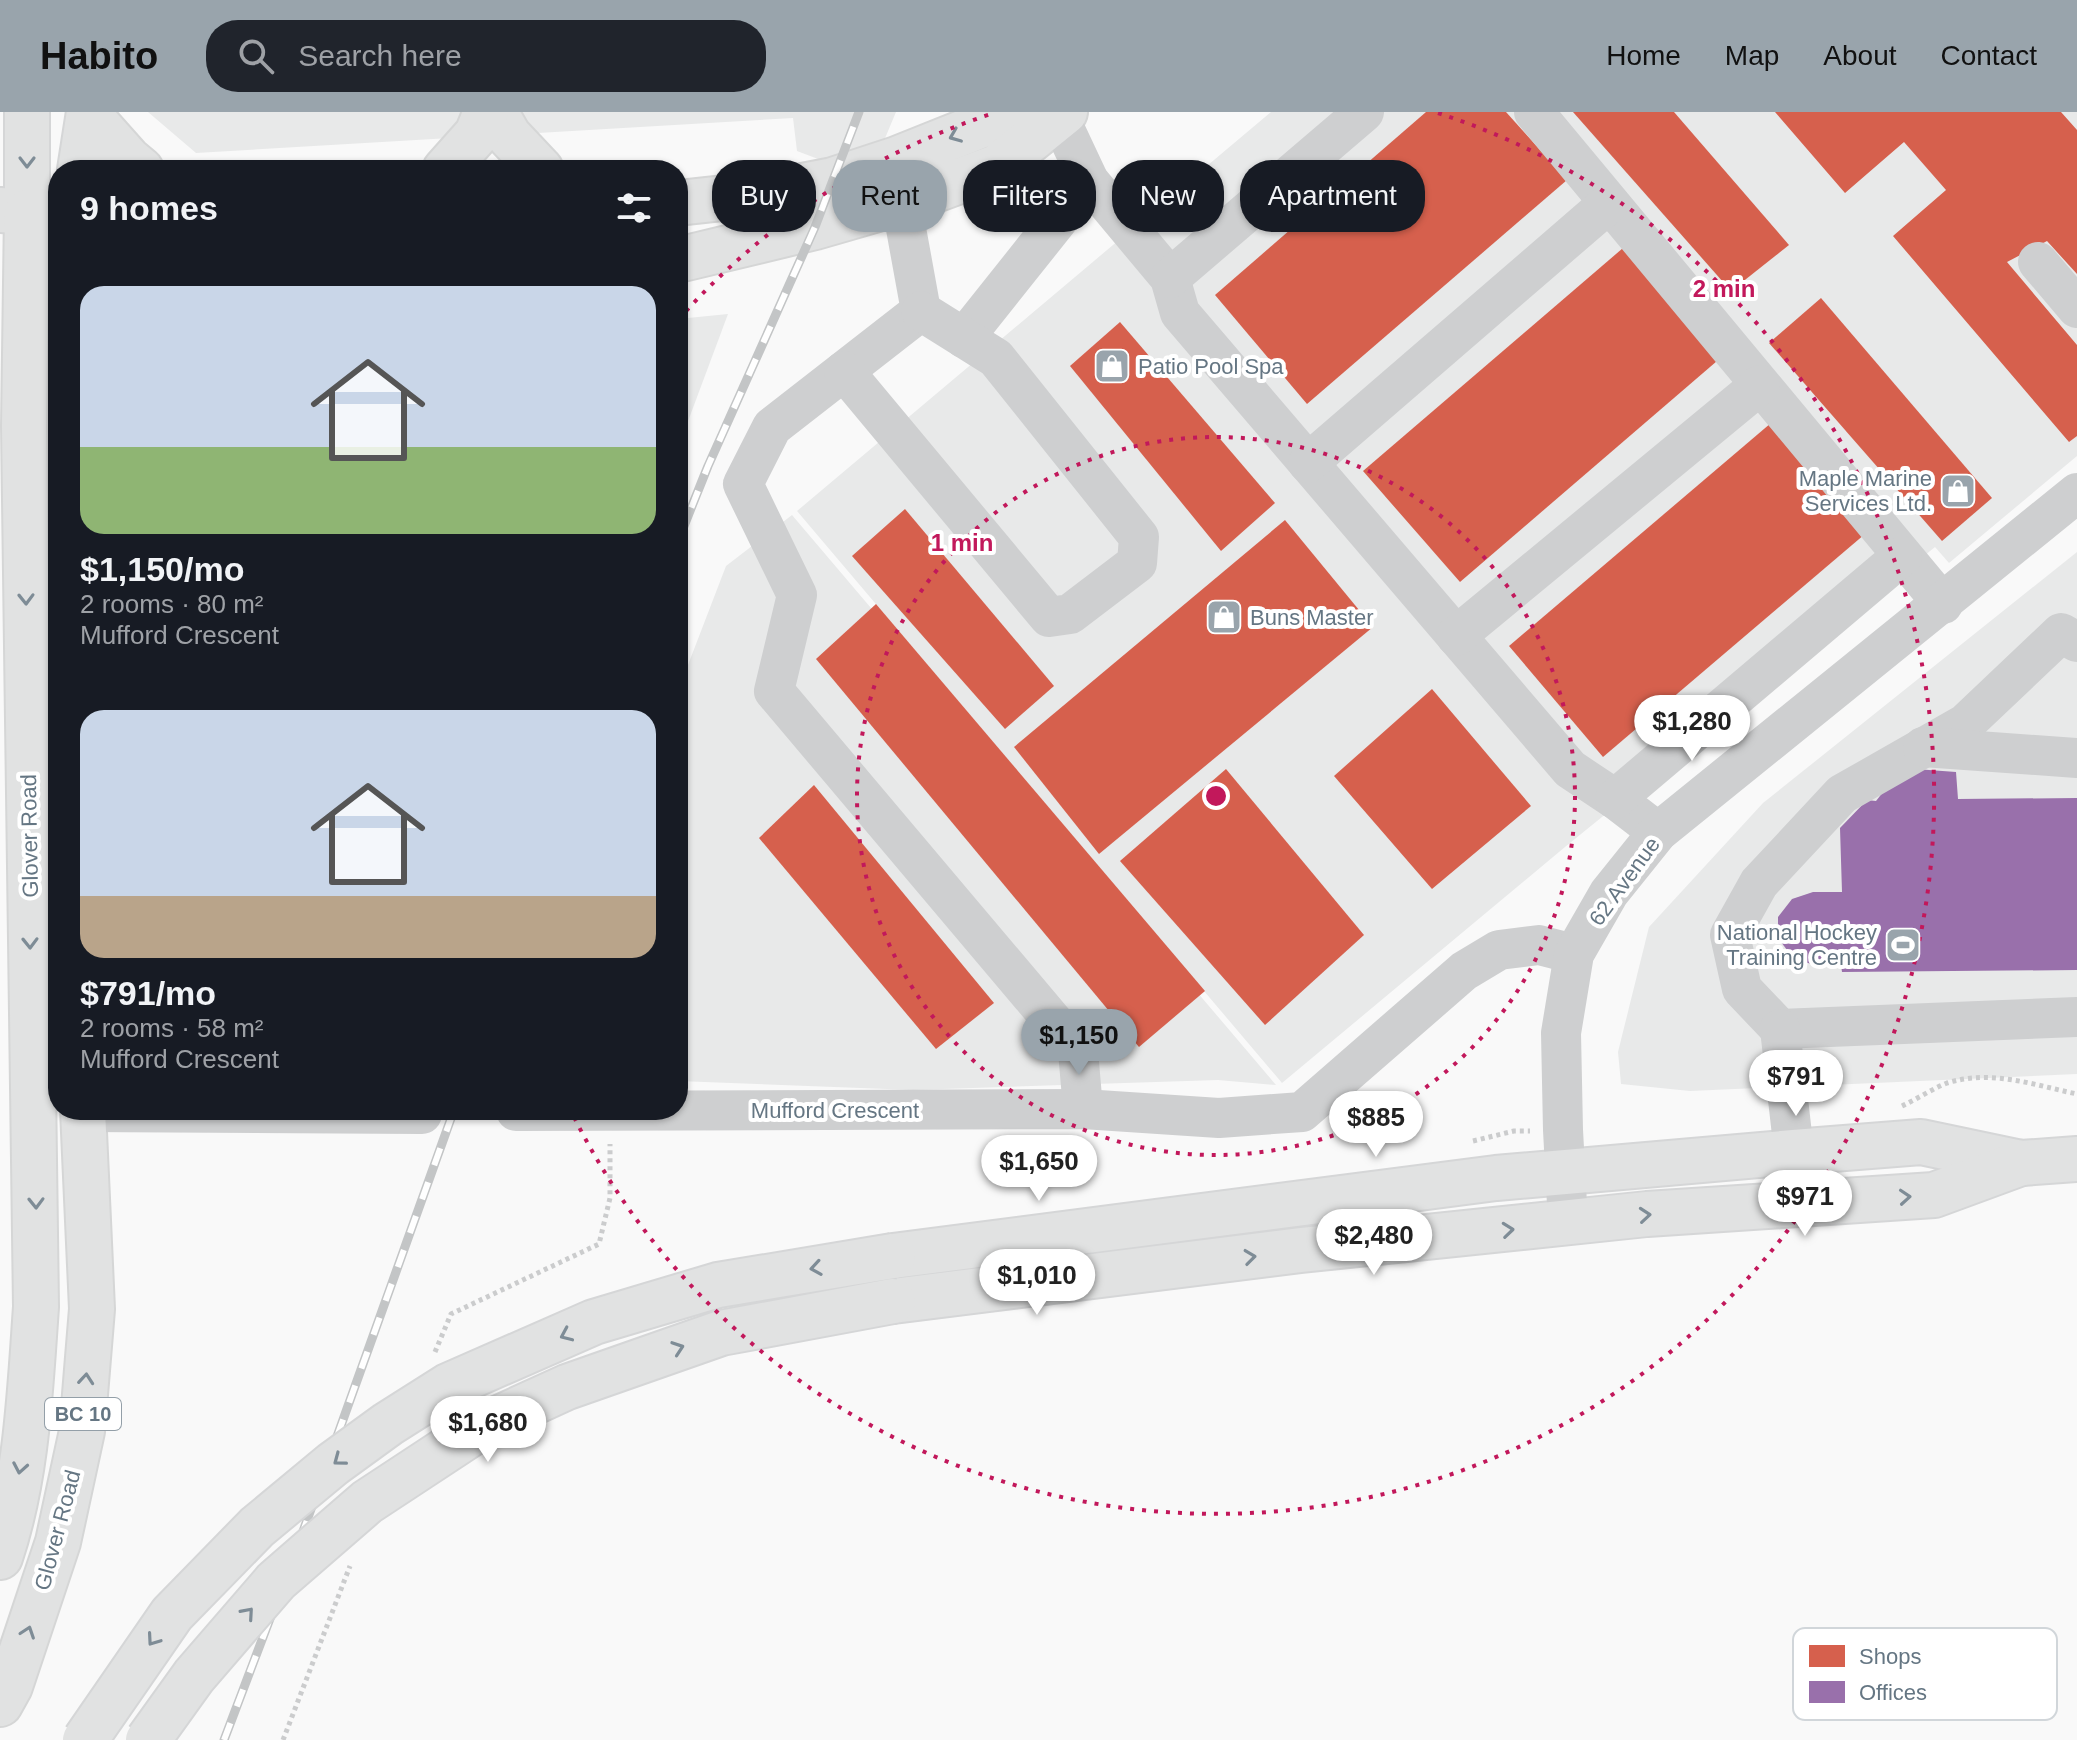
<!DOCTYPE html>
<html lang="en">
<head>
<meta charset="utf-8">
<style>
  body { margin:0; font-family:Helvetica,sans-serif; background:#20242c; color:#f1f3f6; height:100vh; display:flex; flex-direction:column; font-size:30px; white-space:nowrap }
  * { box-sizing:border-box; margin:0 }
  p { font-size:26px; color:#9ea1a6 }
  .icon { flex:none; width:44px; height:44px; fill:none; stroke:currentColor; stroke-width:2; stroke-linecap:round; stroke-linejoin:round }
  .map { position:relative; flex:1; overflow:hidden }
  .sheet { position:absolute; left:48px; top:48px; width:640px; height:960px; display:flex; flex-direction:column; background:#171b24; border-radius:32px; box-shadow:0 2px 6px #0004 }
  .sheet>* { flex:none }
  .guide { position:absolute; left:712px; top:48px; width:760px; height:72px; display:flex; gap:16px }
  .price { position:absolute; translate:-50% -68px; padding:0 18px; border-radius:28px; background:#fff; color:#222; font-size:26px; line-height:52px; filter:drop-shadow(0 2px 4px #0008) }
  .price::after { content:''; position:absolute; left:50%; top:48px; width:24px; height:18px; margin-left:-12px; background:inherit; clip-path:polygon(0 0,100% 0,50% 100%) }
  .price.on { background:#99a4ac; color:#111 }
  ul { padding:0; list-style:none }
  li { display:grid; align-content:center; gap:16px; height:424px; padding:0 32px }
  li span { display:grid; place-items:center; height:248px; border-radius:24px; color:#555 }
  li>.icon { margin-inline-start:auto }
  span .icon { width:144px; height:144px; fill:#fffc; stroke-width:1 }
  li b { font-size:34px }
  h2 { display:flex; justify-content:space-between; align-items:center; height:96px; padding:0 32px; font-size:34px }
  .pill { padding:0 28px; border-radius:32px; background:#171b24; box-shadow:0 2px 6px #0004; font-size:28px; line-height:72px }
  .pill.on { background:#99a4ac; color:#111 }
  header { display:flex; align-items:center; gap:48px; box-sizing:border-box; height:112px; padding:0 40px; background:#99a4ac; color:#111 }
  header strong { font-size:38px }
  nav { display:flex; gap:44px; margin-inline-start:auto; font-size:28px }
  .search { width:560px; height:72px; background:#20242c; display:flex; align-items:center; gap:20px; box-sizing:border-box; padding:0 28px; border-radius:32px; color:#9ea1a6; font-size:30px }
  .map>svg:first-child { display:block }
  .built { fill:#e8e9e9 }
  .shops { fill:#d6604d }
  .offices { fill:#9970ab }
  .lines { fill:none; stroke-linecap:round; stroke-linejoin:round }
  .major-casing { stroke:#d5d6d7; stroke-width:48 }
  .highway-casing { stroke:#d5d6d6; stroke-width:48 }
  .path { stroke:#cbcccd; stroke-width:5; stroke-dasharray:4 4; stroke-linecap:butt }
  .minor { stroke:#cecfd0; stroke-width:40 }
  .major { stroke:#e1e2e2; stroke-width:44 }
  .highway { stroke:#e1e2e2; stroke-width:44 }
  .rail-casing { stroke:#c3c5c6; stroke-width:9 }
  .rail { stroke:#fff; stroke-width:6; stroke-dasharray:18; stroke-linecap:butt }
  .major-bridge-casing { stroke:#d5d6d7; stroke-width:48; stroke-linecap:butt }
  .major-bridge { stroke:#e1e2e2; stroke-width:44 }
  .oneway { stroke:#7e8c96 }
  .ring { fill:none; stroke:#c2185b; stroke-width:4; stroke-dasharray:4 8 }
  .labels { text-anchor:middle; stroke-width:8; stroke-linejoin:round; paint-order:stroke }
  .shield { fill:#fff; stroke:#939fa8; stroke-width:2 }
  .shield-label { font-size:20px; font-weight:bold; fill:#657683 }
  .poi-label { font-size:22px; fill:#657683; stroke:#fff; text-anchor:start }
  .street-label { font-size:22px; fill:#657683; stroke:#fff }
  .key { fill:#fff; stroke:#d1d6da; stroke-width:2 }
  .key-label { font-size:22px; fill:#657683 }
  .centre { fill:#c2185b; stroke:#fff; stroke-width:4 }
  .ring-label { font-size:24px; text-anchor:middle; font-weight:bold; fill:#c2185b; stroke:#fff; stroke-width:8; stroke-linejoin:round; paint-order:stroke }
</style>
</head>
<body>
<header>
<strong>Habito</strong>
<div class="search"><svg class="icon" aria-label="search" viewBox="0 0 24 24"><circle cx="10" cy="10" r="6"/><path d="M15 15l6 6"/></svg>Search here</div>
<nav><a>Home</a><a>Map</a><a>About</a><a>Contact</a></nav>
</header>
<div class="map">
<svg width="2077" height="1628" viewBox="0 0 2077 1628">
  <rect width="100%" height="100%" fill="#f9f9f9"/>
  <!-- built -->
  <g class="built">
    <polygon points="148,0 896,0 883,31 826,50 797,39 793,6 196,41"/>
    <polygon points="1271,0 2077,0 2077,344 1949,451 1935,435 1565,735 1282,971 797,399"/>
    <polygon points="728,202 678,336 678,207"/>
    <polygon points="792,403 1276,973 1218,968 913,978 678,969 678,579 726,454"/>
    <polygon points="2077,440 2077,962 1690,979 1621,972 1618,940 1649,815 1763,691"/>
  </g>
  <!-- shops -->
  <g class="shops">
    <polygon points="1426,0 1506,0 1567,68 1307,292 1215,183"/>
    <polygon points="1573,0 1674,0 1789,133 1731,179"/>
    <polygon points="1775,0 2061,0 2077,18 2077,162 2047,129 2007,150 2077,233 2077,324 2069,330 1893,124 1946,78 1904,30 1845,81"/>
    <polygon points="1623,136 1717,249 1460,470 1363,359"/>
    <polygon points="1821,186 1992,386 1942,429 1769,231"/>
    <polygon points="1120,210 1275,391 1221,439 1070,254"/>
    <polygon points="1771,311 1865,422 1603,645 1509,534"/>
    <polygon points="905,397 1054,574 1005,617 852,444"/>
    <polygon points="1285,408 1373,515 1099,742 1014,635"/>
    <polygon points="876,492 1205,879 1139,935 816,547"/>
    <polygon points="1432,577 1531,694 1432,777 1334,664"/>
    <polygon points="1226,657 1364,823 1265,913 1120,749"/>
    <polygon points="814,673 994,891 936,937 759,726"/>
  </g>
  <!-- offices -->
  <polygon class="offices" points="1902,656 1956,660 1958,687 2077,686 2077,858 1842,860 1841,853 1814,853 1793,846 1778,826 1778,805 1792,787 1813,780 1842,780 1840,716 1867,688 1876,689"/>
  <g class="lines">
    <defs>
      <g id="major">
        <polyline points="80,58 89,0"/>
        <polyline points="0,98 27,100 27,0"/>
        <polyline points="893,1144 1496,1066 1794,1040 1921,1030 2021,1051 2077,1047"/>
        <polyline points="893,1189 1301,1138 1647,1102 1934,1083 2021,1051"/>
      </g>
      <g id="highway">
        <polyline points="495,0 509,24 541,58"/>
        <polyline points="89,3 129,48 141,58"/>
        <polyline points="445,58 477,22 486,0"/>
        <polyline points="678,91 760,82 833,68 897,47 992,9 1058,3"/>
        <polyline points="678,148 815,115 905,89 997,55 1065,0"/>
        <path d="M0 1445C27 1365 30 1279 36 1195L24 314 27 100H58"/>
        <polyline points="0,1592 10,1574 58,1430 82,1319 92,1197 83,998"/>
      </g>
    </defs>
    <!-- major casing -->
    <use href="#major" class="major-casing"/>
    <!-- highway casing -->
    <use href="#highway" class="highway-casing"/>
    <!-- path -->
    <g class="path">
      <path d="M1902 994C1917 987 1932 977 1947 971 1991 957 2034 973 2077 982"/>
      <polyline points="1473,1029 1514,1019 1530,1019"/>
      <polyline points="435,1240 451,1202 599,1132 610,1086 610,1032"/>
      <polyline points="283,1628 350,1454"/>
    </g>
    <!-- minor -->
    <g class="minor">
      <polyline points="1534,0 1943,492"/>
      <polyline points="1058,3 1089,69 1170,166 1180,201 1570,657 1615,687 1658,720"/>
      <polyline points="901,89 921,199 772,315 743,372 797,483 774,579 1078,939 1083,997"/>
      <polyline points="2038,150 2077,196"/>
      <polyline points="1170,166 1364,0"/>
      <polyline points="964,226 1089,69"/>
      <polyline points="844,259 1049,505 1070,502 1137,451 1139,425 996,246 921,199"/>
      <polyline points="1308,351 1609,91"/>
      <polyline points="1456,524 1760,273"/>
      <polyline points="2077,530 2061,521 1965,612 1842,682 1759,771 1730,823 1742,877 1780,917 2077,905"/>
      <polyline points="1923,635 2077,646"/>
      <polyline points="1615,687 1902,444"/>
      <polyline points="1780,917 1794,1040"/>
      <polyline points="516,999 1083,997 1219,1006 1302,1000 1464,859 1499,838 1539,833 1574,842"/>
      <polyline points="83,1000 422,1002"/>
      <polyline points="1568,1111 1563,1018 1561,921 1574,842 1609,781 1658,720 2077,381"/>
    </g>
    <!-- major -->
    <use href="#major" class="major"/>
    <!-- highway -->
    <use href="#highway" class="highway"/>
    <defs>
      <g id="rail">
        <polyline points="678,429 708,354 815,115 859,0"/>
        <polyline points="224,1628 301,1425 454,998"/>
      </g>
    </defs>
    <!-- rail casing -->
    <use href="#rail" class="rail-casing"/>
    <!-- rail -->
    <use href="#rail" class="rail"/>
    <defs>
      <g id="major-bridge">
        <polyline points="85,1628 172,1502 257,1415 333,1352 388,1312 448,1274 594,1210 718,1173 893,1144"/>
        <polyline points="148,1628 194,1564 276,1469 367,1390 484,1313 567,1275 721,1221 893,1189"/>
      </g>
    </defs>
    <!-- major-bridge casing -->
    <use href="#major-bridge" class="major-bridge-casing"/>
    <!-- major-bridge -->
    <use href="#major-bridge" class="major-bridge"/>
  </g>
  <!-- one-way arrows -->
  <defs><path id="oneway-chevron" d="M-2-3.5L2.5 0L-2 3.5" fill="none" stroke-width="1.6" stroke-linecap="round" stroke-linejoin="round" transform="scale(2)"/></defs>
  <g class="oneway">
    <use href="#oneway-chevron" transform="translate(955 24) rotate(158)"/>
    <use href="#oneway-chevron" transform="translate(27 50) rotate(90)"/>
    <use href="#oneway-chevron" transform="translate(26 487) rotate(89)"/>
    <use href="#oneway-chevron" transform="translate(30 831) rotate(89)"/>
    <use href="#oneway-chevron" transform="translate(1905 1085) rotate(-4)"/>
    <use href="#oneway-chevron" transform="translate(36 1091) rotate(89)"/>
    <use href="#oneway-chevron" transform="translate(1645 1103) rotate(-5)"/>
    <use href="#oneway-chevron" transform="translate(1508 1118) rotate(-6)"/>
    <use href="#oneway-chevron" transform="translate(1250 1145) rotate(-7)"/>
    <use href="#oneway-chevron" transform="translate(816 1156) rotate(171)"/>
    <use href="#oneway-chevron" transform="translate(566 1223) rotate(156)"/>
    <use href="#oneway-chevron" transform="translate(678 1236) rotate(-19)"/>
    <use href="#oneway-chevron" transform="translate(86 1267) rotate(-85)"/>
    <use href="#oneway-chevron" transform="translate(339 1348) rotate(143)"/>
    <use href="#oneway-chevron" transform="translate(20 1356) rotate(100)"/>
    <use href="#oneway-chevron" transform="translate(248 1501) rotate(-49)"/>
    <use href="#oneway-chevron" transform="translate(28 1520) rotate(-71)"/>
    <use href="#oneway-chevron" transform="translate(153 1528) rotate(125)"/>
  </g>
  <!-- distance rings -->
  <g class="ring">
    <circle cx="1216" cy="684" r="359"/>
    <path d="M678 208A718 718 0 0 1 994 1M1438 1A718 718 0 1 1 571 999"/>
  </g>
  <!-- icons -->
  <defs>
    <symbol id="shop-square" viewBox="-11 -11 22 22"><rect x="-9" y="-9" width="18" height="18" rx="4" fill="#99a4ac" stroke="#fff"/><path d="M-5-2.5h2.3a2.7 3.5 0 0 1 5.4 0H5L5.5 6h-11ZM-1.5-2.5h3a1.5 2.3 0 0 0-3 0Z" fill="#fff"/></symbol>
    <symbol id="stadium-square" viewBox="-11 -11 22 22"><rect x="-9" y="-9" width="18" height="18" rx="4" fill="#99a4ac" stroke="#fff"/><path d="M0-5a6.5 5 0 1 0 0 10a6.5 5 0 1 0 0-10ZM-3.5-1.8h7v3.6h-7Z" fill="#fff"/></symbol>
  </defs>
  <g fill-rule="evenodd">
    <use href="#shop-square" x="1092" y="234" width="40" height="40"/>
    <use href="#shop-square" x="1938" y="359" width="40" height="40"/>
    <use href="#shop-square" x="1204" y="485" width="40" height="40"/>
    <use href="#stadium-square" x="1883" y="813" width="40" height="40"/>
  </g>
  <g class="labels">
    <!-- shield labels -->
    <rect class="shield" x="45" y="1286" width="76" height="32" rx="6"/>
    <g class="shield-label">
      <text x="83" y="1309">BC 10</text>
    </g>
    <!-- poi labels -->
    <g class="poi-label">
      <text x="1138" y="262">Patio Pool Spa</text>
      <text x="1932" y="374" text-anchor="end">Maple Marine<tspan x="1932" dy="25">Services Ltd.</tspan></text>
      <text x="1250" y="513">Buns Master</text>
      <text x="1877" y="828" text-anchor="end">National Hockey<tspan x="1877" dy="25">Training Centre</tspan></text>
    </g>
    <!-- street labels -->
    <g class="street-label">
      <text transform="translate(29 724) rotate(-91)" y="8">Glover Road</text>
      <text transform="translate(1624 769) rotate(-54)" y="8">62 Avenue</text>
      <text x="835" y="1006">Mufford Crescent</text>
      <text transform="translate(57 1418) rotate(-75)" y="8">Glover Road</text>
    </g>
  </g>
  <!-- legend -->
  <rect x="1793" y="1516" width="264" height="92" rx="12" class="key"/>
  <rect x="1809" y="1533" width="36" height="22" fill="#d6604d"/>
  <rect x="1809" y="1569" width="36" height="22" fill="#9970ab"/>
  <g class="key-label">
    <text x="1859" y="1552">Shops</text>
    <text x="1859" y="1588">Offices</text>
  </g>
  <circle cx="1216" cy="684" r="12" class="centre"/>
  <g class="ring-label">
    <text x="1724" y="185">2 min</text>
    <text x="962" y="439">1 min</text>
  </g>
</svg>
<b class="price" style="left:1692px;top:651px">$1,280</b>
<b class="price on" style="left:1079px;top:965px">$1,150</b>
<b class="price" style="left:1796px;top:1006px">$791</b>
<b class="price" style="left:1376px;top:1047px">$885</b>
<b class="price" style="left:1039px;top:1091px">$1,650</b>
<b class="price" style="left:1805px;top:1126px">$971</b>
<b class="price" style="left:1374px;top:1165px">$2,480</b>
<b class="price" style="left:1037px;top:1205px">$1,010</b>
<b class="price" style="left:488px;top:1352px">$1,680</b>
<div class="guide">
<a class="pill">Buy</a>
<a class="pill on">Rent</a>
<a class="pill">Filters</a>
<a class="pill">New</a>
<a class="pill">Apartment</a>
</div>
<section class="sheet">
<h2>9 homes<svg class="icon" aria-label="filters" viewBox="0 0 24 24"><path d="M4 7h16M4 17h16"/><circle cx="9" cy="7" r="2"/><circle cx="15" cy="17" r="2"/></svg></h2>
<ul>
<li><span style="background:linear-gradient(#c9d6e8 65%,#8fb573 0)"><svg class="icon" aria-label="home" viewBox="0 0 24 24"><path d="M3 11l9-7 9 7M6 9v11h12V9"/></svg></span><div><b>$1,150/mo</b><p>2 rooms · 80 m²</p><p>Mufford Crescent</p></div></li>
<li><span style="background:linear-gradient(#c9d6e8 75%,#b9a48a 0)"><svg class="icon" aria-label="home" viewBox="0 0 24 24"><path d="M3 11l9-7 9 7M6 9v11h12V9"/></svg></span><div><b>$791/mo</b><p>2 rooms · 58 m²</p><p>Mufford Crescent</p></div></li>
</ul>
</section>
</div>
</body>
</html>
